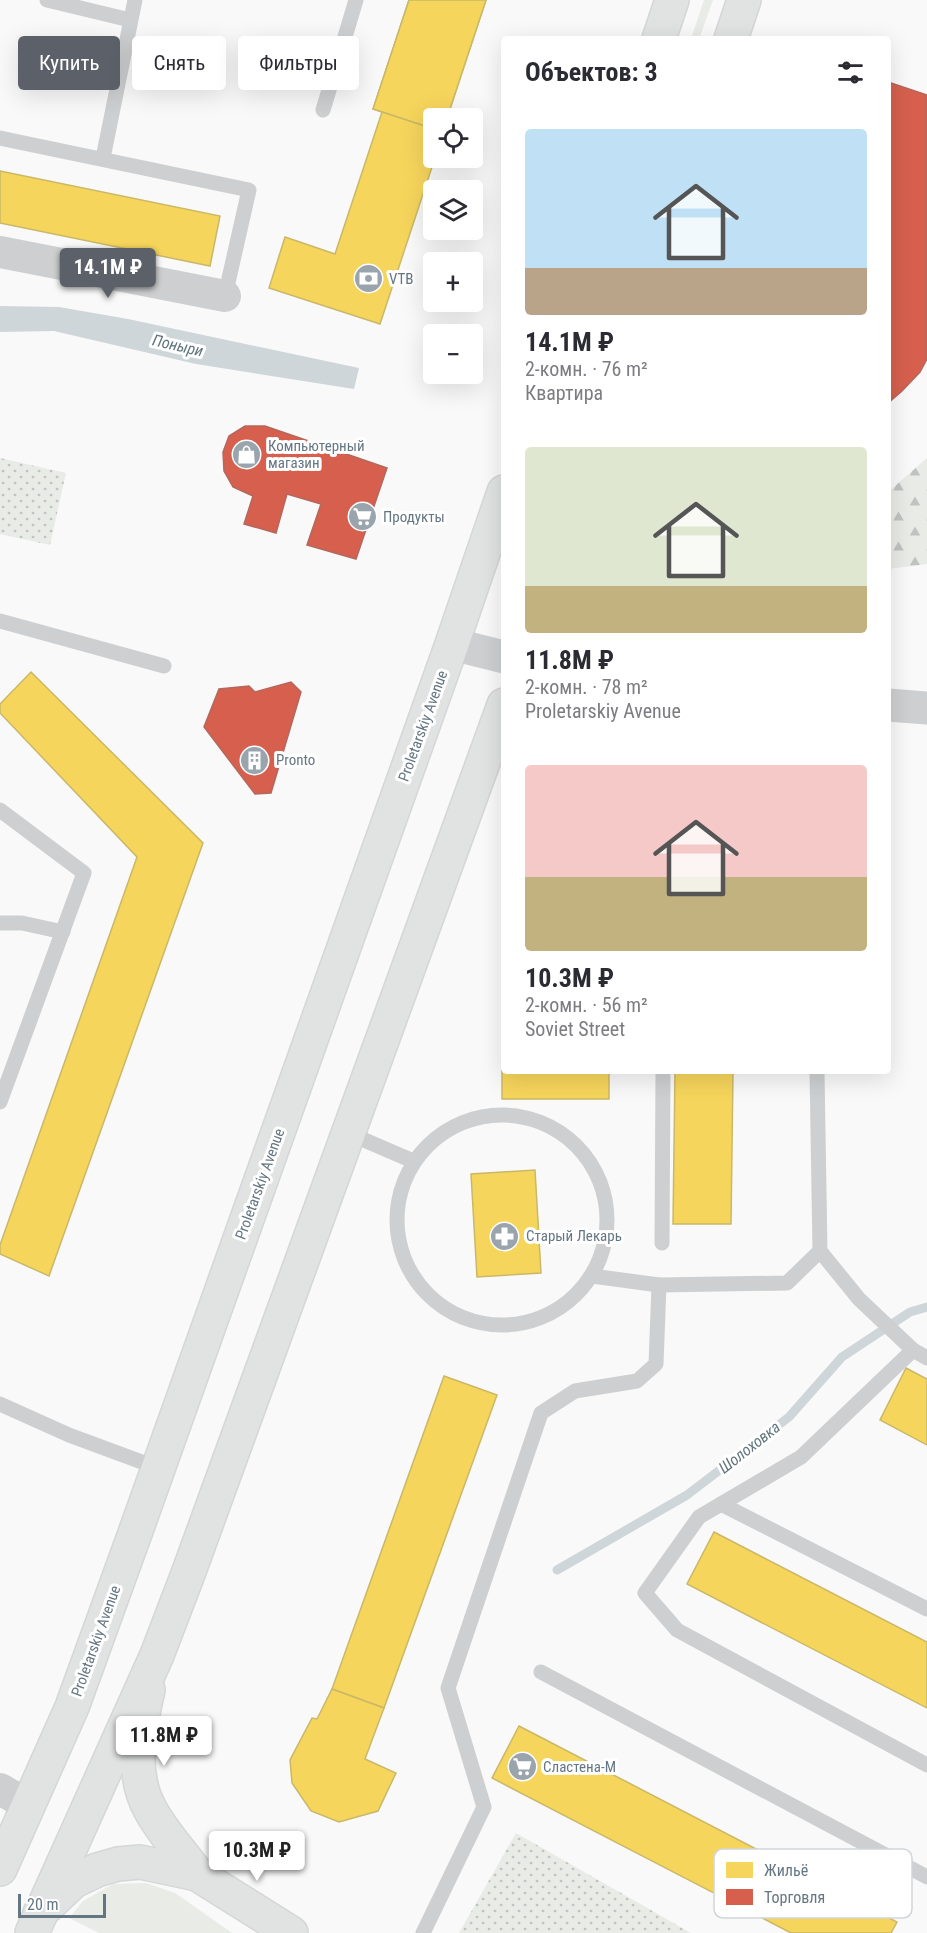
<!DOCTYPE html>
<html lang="ru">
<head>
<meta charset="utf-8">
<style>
  body { margin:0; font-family:"Roboto Condensed",sans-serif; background:#f2f2f3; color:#2b2b33; height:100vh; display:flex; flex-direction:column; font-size:22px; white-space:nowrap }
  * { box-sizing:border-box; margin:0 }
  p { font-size:20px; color:#7c7c81 }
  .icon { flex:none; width:33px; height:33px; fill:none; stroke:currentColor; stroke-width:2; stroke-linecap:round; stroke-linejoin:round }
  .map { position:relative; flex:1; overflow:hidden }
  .side { position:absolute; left:501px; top:36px; width:390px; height:1038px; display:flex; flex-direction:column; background:#fff; border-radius:6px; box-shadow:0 6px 24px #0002 }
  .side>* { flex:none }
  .hud { position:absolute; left:18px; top:36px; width:393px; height:54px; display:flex; gap:12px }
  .tools { position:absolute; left:423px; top:108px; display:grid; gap:12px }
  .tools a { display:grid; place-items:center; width:60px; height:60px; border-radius:6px; background:#fff; box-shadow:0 6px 24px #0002; font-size:30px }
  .scale { position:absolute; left:18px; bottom:15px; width:88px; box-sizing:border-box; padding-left:6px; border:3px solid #657683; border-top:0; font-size:16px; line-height:21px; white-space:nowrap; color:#657683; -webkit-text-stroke:4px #fff; paint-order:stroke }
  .price { position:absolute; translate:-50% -51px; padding:0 14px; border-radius:6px; background:#fff; color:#222; font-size:20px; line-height:39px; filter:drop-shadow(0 2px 3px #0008) }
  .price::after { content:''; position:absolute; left:50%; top:36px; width:18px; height:14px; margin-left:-9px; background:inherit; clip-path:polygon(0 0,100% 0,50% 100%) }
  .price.current { background:#5c6169; color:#fff }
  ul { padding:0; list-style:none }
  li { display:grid; align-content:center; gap:12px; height:318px; padding:0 24px }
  li span { display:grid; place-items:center; height:186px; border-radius:6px; color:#555 }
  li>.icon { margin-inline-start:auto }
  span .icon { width:108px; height:108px; fill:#fffc; stroke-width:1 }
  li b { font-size:26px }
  h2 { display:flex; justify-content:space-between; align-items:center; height:72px; padding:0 24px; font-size:26px }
  .chip { padding:0 21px; border-radius:6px; background:#fff; box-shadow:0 6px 24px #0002; font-size:21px; line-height:54px }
  .chip.current { background:#5c6169; color:#fff }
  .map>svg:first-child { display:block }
  .green { fill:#e8ebe6 }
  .forest { fill:url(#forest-firs) }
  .park { fill:url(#park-dots) }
  .water { fill:#ced6d9 }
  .homes { fill:#f6d55c; stroke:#cab868; stroke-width:1.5 }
  .shops { fill:#d6604d; stroke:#b4675d; stroke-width:1.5 }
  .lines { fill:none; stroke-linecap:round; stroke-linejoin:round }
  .stream { stroke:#ced6d9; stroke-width:9 }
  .secondary-casing { stroke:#d5d6d7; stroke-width:36 }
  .primary-casing { stroke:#d5d6d7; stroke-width:36 }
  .service { stroke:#cecfd0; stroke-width:15 }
  .minor { stroke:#cecfd0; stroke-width:32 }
  .tertiary { stroke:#cecfd0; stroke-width:33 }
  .secondary { stroke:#e1e2e2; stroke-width:33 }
  .primary { stroke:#e1e2e2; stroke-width:33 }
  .labels { text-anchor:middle; stroke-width:6; stroke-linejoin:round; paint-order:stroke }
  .poi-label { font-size:15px; fill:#657683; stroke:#fff; text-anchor:start }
  .street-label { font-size:15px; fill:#657683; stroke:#fff }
  .water-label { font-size:16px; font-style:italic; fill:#60757c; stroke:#fff }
  .key { fill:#fff; stroke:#d1d6da; stroke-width:1.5 }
  .key-label { font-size:16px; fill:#657683 }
</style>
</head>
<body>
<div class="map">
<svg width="927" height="1933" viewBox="0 0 927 1933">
  <defs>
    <pattern id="forest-firs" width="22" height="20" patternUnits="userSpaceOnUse" patternTransform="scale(1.5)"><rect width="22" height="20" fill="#e8ebe6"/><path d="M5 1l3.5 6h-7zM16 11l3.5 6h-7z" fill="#c0c3c0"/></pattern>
    <pattern id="park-dots" width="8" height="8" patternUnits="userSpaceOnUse" patternTransform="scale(1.5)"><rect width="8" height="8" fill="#e8ebe6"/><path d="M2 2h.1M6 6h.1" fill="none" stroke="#c0c3c0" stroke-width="1.8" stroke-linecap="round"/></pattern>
  </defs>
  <rect width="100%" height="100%" fill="#f9f9f9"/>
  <!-- green -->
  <g class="green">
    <polygon points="704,0 713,0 699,39 691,39"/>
    <polygon points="146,1883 175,1893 232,1933 99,1933 69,1918 83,1901 113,1884"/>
  </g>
  <!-- forest -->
  <polygon class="forest" points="927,458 927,564 888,569 888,492"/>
  <!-- park -->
  <g class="park">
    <polygon points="0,458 66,473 50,545 0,534"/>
    <polygon points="516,1833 691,1933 459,1933"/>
  </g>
  <!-- water -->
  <polygon class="water" points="0,306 59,307 128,319 359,368 354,389 196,364 54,331 0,332"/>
  <!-- homes -->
  <g class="homes">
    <polygon points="409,0 486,0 447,118 434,118 434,129 373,109"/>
    <polygon points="409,0 486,0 447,118 434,118 434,129 373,109"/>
    <polygon points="382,112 434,129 435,158 380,324 269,288 285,237 335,254"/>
    <polygon points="0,171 220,216 210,266 0,223"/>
    <polygon points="31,672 203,843 49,1276 0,1254 0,1245 137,857 0,713 0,704"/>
    <polygon points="502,1044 504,1044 504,1071 609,1071 609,1099 502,1099"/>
    <polygon points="675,1071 733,1071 731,1224 673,1224"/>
    <polygon points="535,1170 541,1273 477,1277 471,1174"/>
    <polygon points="906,1368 927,1379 927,1445 880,1420"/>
    <polygon points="444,1376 497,1395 384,1708 332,1689"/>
    <polygon points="714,1532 927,1642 927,1708 687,1584"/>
    <polygon points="332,1689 384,1708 365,1759 396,1773 378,1811 339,1822 311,1811 292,1783 290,1760 312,1718 317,1719"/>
    <polygon points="519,1726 897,1922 891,1933 791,1933 492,1778"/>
  </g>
  <!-- shops -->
  <g class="shops">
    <polygon points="888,82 927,95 927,359 920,372 902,391 888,403"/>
    <polygon points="245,426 265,426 387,468 356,559 307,545 321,504 287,494 276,533 244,524 253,496 233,487 224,471 223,452 229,436"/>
    <polygon points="291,682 301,692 271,793 255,794 204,727 219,689 249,686 255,692"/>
  </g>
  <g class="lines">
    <!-- stream -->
    <polyline class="stream" points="557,1570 687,1495 789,1417 842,1357 910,1312 927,1307"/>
    <defs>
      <g id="secondary">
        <path d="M148 1690C139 1728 130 1773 150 1809 162 1832 182 1853 197 1874"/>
        <polyline points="40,1913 74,1881 97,1870 118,1864 140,1862 197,1874 291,1933"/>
      </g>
      <g id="primary">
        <polyline points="659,39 672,0"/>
        <polyline points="731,39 744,0"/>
        <polyline points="0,1869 72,1707 138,1525 452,644 504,492"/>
        <polyline points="32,1933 157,1655 188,1574 504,705"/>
      </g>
    </defs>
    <!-- secondary casing -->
    <use href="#secondary" class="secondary-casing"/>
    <!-- primary casing -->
    <use href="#primary" class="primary-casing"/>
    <!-- service -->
    <g class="service">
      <polyline points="47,0 130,20"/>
      <polyline points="323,110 356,0"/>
      <polyline points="0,138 249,190 225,296"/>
      <polyline points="103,158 135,0"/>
      <polyline points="0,621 164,666"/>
      <polyline points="0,810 84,873 0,1102"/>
      <polyline points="0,923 22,923 63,932"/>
      <polyline points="817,1071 820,1251 859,1299 913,1350 927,1358"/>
      <circle cx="502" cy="1220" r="105"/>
      <polyline points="348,1133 413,1161"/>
      <polyline points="662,1243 663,1071"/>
      <polyline points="659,1285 787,1283 820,1251"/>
      <polyline points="913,1350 801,1457 699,1517 645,1593 677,1630 927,1765"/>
      <polyline points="0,1404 69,1435 158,1468"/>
      <polyline points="721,1504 927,1609"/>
      <polyline points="541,1672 927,1877"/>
      <polyline points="423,1933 484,1807 448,1688 541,1413 575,1391 637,1381 656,1364 659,1285 592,1276"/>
    </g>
    <!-- minor -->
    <g class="minor">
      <polyline points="0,252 225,296"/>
      <polyline points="0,1789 28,1805"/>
    </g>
    <!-- tertiary -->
    <g class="tertiary">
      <polyline points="452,644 504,657"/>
      <polyline points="888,705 927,708"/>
    </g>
    <!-- secondary -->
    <use href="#secondary" class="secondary"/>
    <!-- primary -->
    <use href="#primary" class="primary"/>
  </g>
  <!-- icons -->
  <defs>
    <symbol id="bank-disc" viewBox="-11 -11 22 22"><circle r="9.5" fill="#99a4ac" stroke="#fff"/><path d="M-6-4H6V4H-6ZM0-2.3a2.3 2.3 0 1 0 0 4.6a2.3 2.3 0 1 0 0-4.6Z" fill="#fff"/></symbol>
    <symbol id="shop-disc" viewBox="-11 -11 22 22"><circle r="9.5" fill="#99a4ac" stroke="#fff"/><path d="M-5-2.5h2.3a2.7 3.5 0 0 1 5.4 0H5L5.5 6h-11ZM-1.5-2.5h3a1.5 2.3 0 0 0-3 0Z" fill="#fff"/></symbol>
    <symbol id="supermarket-disc" viewBox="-11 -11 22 22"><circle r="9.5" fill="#99a4ac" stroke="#fff"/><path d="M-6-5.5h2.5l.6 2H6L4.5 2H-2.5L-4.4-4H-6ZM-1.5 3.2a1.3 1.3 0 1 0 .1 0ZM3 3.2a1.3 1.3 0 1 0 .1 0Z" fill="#fff"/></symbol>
    <symbol id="building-disc" viewBox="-11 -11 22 22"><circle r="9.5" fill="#99a4ac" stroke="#fff"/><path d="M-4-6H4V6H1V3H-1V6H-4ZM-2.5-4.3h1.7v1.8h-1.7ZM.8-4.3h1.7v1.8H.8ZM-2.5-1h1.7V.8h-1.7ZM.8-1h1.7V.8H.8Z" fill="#fff"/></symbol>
    <symbol id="pharmacy-disc" viewBox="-11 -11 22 22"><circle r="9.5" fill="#99a4ac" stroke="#fff"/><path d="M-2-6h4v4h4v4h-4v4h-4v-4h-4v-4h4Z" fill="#fff"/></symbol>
  </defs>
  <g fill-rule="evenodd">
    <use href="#bank-disc" x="352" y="262" width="33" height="33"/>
    <use href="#shop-disc" x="230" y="438" width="33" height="33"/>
    <use href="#supermarket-disc" x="346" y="500" width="33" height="33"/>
    <use href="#building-disc" x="238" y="744" width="33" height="33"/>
    <use href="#pharmacy-disc" x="488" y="1220" width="33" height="33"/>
    <use href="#supermarket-disc" x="506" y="1750" width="33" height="33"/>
  </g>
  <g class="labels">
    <!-- poi labels -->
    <g class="poi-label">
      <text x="389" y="284">VTB</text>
      <text x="268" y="451">Компьютерный<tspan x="268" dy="17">магазин</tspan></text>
      <text x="383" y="522">Продукты</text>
      <text x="276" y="765">Pronto</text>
      <text x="526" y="1241">Старый Лекарь</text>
      <text x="543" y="1772">Сластена-М</text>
    </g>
    <!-- street labels -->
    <g class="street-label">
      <text transform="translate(423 726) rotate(-70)" y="5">Proletarskiy Avenue</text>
      <text transform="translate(260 1184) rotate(-70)" y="5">Proletarskiy Avenue</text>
      <text transform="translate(96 1641) rotate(-70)" y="5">Proletarskiy Avenue</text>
    </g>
    <!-- water labels -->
    <g class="water-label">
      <text transform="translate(178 345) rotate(13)" y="6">Поныри</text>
      <text transform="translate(749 1447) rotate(-38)" y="6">Шолоховка</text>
    </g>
  </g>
  <!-- legend -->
  <rect x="714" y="1849" width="198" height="69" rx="9" class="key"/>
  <rect x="726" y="1862" width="27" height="16" fill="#f6d55c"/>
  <rect x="726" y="1889" width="27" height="16" fill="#d6604d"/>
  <g class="key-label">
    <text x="764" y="1876">Жильё</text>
    <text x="764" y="1903">Торговля</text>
  </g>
</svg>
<div class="tools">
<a><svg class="icon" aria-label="locate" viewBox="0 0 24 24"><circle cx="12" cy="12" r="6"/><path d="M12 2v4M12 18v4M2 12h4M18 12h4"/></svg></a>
<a><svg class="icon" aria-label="layers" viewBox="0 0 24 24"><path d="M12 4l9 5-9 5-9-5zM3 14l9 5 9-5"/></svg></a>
<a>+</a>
<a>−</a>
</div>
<div class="scale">20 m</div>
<b class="price current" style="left:108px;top:299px">14.1M ₽</b>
<b class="price" style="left:164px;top:1767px">11.8M ₽</b>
<b class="price" style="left:257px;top:1882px">10.3M ₽</b>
<div class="hud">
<a class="chip current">Купить</a>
<a class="chip">Снять</a>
<a class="chip">Фильтры</a>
</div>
<section class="side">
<h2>Объектов: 3<svg class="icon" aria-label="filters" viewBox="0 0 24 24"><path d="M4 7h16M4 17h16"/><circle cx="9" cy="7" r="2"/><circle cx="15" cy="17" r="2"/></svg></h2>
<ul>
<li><span style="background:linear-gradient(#bfe0f5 75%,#b9a48a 0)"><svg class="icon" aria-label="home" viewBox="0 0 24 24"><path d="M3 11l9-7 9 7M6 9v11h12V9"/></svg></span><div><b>14.1M ₽</b><p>2-комн. · 76 m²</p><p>Квартира</p></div></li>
<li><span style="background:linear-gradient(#dfe7d0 75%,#c2b280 0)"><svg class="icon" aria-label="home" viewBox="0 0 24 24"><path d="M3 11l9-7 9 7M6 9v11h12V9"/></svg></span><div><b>11.8M ₽</b><p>2-комн. · 78 m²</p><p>Proletarskiy Avenue</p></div></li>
<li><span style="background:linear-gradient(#f6c9c9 60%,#c2b280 0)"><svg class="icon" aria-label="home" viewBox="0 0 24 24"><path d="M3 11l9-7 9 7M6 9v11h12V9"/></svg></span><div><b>10.3M ₽</b><p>2-комн. · 56 m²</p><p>Soviet Street</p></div></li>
</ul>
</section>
</div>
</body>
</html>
